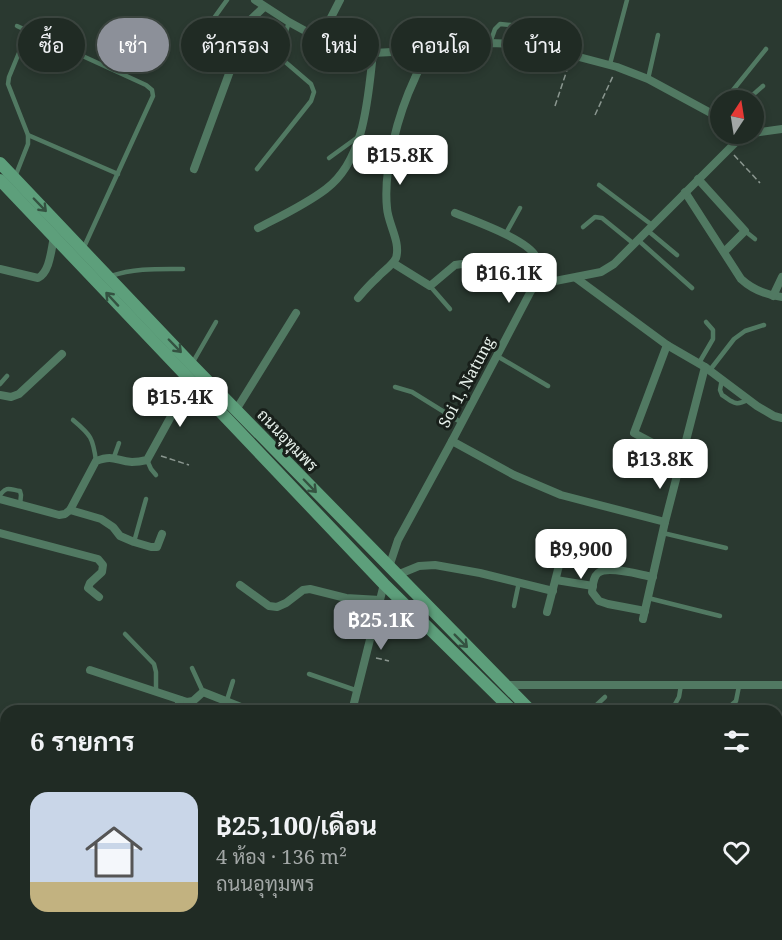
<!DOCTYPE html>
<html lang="th">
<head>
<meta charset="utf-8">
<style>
  body { margin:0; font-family:"Noto Serif",Sarabun,serif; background:#28332c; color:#f1f3f6; height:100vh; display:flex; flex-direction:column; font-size:22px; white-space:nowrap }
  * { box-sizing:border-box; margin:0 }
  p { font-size:20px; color:#a2a7a6 }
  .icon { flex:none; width:33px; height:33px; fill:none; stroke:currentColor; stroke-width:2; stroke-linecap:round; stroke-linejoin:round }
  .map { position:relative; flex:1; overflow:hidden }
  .sheet { position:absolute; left:0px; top:705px; width:783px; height:236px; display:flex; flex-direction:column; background:#202b24; border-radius:18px 18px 0 0; box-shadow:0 3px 9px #0003,0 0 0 2px #3d4741 }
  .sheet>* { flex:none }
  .top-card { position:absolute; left:18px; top:18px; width:747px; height:54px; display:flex; gap:12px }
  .needle { width:39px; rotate:12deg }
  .controls { position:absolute; left:710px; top:90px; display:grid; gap:12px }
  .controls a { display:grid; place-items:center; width:54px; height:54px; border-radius:50%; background:#202b24; box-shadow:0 3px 9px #0003,0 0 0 2px #3d4741; font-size:30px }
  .price { position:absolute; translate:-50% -51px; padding:0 14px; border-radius:12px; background:#fff; color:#222; font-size:20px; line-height:39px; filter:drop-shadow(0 2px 3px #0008) }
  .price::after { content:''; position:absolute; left:50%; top:36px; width:18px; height:14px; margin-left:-9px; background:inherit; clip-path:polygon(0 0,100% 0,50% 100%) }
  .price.active { background:#8c9099; color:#fff }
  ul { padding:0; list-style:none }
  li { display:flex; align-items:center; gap:18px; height:150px; padding:0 30px }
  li+li { border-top:2px solid #3d4741 }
  li span { display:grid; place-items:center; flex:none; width:168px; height:120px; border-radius:18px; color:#555 }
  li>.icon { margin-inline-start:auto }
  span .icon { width:72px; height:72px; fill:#fffc; stroke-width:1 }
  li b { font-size:26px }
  h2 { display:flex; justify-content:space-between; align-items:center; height:72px; padding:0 30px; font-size:26px }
  .tag { padding:0 21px; border-radius:27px; background:#202b24; box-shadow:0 3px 9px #0003,0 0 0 2px #3d4741; font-size:21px; line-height:54px }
  .tag.active { background:#8c9099; color:#fff }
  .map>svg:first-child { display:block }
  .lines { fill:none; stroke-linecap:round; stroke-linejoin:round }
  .path { stroke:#8b9790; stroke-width:1.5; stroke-dasharray:6 3; stroke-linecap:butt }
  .lane { stroke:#517962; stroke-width:4.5 }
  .street { stroke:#517962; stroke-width:8 }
  .secondary { stroke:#5d9f7b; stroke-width:12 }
  .oneway { stroke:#345241 }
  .labels { text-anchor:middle; stroke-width:6; stroke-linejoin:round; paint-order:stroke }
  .street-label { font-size:16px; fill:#e7f1eb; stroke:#181f1a }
</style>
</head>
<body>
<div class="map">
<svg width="782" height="940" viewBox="0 0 782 940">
  <rect width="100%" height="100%" fill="#2a3930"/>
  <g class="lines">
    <!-- path -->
    <g class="path">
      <polyline points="555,106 569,64"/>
      <polyline points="595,115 613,76"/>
      <polyline points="734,155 760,183"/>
      <polyline points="161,456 189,465"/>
      <polyline points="376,658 389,661"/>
    </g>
    <!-- lane -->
    <g class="lane">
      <polyline points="17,26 146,85 152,90 153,96 84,247"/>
      <polyline points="490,43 495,29 500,24 532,27 537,32 540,46"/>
      <polyline points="610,64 627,0"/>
      <path d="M205 65C196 57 193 55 196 43L227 0"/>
      <polyline points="648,79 658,35"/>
      <polyline points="725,100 766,49"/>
      <polyline points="747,100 763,86"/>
      <polyline points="714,114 720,107"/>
      <polyline points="28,135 118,174"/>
      <polyline points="329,158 358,137"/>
      <polyline points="257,169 311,101 314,92 311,84 283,60 280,50 289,22"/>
      <polyline points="15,177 28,144 28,135 8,84 9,77 28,31"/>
      <polyline points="599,185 652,225"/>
      <polyline points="583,227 595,217 602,218 634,244"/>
      <polyline points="647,230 677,255"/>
      <polyline points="745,231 755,239"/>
      <polyline points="505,235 520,208"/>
      <polyline points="638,240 692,288"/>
      <path d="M111 276C134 268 158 269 183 269"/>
      <polyline points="430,286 450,309"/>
      <polyline points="497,356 548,386"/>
      <polyline points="193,362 216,322"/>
      <polyline points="699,363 713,339 713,330 706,322"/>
      <polyline points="710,370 734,339 745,331 764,325"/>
      <path d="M722 379 720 390 722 395C732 401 735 407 747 400"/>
      <polyline points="0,384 7,376"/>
      <polyline points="395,387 412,392 462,423"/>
      <path d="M73 420C91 435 93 438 96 461"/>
      <polyline points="114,457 119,443"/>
      <polyline points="147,460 151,469 156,475"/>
      <path d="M0 495C7 486 9 489 20 491L21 495 20 505"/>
      <polyline points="663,533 726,548"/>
      <polyline points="134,542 146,499"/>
      <polyline points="648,598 720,616"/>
      <polyline points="514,606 519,582"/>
      <polyline points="125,634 154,664 156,672 156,691"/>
      <polyline points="192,668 203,692"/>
      <polyline points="309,674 358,691"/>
      <polyline points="227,700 233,681"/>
      <polyline points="674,706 679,697 681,685"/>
      <polyline points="727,709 736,701 739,686"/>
      <polyline points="495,711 499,711"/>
      <polyline points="590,711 605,697"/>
      <polyline points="777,865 782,865"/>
    </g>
    <!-- street -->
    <g class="street">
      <polyline points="255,0 289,22 320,39 342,50 358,53 373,53 430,50 490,43 517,44 541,47 617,67 648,79 720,118"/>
      <polyline points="320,39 340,0"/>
      <polyline points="753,133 782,129"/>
      <polyline points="194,169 230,71 236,41 243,27 264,7"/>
      <polyline points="698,179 745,231 724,252"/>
      <path d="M685 192 741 279C753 290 766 295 782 297"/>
      <path d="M455 213C474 221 529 240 536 257L532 270V289"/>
      <path d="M258 228C281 216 305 205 326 189 365 160 368 97 373 53"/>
      <polyline points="393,263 430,286 455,265 462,264 493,272 518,269 532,270"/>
      <path d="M0 269 38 278C50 272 51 250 54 237"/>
      <polyline points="576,278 667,345 705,367 757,406 774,416 782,418"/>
      <polyline points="773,296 782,277"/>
      <path d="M358 298C364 291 370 284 377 278 383 271 392 266 396 258 401 242 388 224 387 208 383 169 398 114 415 78 419 68 425 59 430 50"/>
      <polyline points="667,345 634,433 681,458"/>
      <polyline points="0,395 11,397 19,394 62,354"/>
      <polyline points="236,410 296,313"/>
      <polyline points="452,441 514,475 561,495 665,522"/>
      <path d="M0 499 59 515 65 514 70 510 96 461C114 454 116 461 132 462 137 462 143 461 147 460L190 382"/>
      <polyline points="70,510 101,519 113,527 120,536 134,542 151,547 157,547 162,534"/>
      <polyline points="0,533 98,559 103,565 102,572 90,583 88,588 99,597"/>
      <polyline points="389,567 398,540 452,441 532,289 550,282 601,272 614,264 736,142 740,134"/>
      <polyline points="397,575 419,566 435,565 480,573 553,591"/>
      <polyline points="556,580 593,586"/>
      <polyline points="240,585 269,606 277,607 286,603 303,590 310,589 346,598 380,600"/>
      <path d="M645 611 608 604 599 601 592 592C593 585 593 577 598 573 608 565 640 575 653 577"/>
      <polyline points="547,612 563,550"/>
      <polyline points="643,619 665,522 705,367"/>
      <polyline points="90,670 187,702 193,701 203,692 251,711"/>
      <polyline points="505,685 782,685"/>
      <polyline points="176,711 180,700"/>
      <polyline points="352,711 384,584"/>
      <polyline points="0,839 0,848"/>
      <polyline points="149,934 161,938"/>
      <polyline points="372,934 384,940"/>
      <polyline points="630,934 630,940"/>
      <polyline points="701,934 702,940"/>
      <polyline points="40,940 41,934"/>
      <polyline points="286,940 287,934"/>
      <polyline points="570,940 616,934"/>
    </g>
    <!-- secondary -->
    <g class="secondary">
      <polyline points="0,163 191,364 531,711"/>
      <polyline points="0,180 384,584 513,711"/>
      <polyline points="743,934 748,940"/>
      <polyline points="758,934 763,940"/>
    </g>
  </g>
  <!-- one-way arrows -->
  <defs><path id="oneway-shaft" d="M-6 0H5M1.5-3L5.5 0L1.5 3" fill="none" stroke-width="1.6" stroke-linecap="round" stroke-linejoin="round" transform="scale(1.5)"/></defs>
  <g class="oneway">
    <use href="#oneway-shaft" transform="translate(40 205) rotate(46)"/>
    <use href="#oneway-shaft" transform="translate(112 299) rotate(-133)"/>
    <use href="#oneway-shaft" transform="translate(175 346) rotate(46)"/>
    <use href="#oneway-shaft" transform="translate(310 486) rotate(46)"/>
    <use href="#oneway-shaft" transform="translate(461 641) rotate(45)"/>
  </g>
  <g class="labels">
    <!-- street labels -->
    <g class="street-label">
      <text transform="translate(466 382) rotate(-62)" y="6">Soi 1, Natung</text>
      <text transform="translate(288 440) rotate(46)" y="6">ถนนอุทุมพร</text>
    </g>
  </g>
</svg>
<div class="controls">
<a><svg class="needle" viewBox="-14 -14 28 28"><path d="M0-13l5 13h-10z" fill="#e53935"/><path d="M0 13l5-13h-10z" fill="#a2a7a6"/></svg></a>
</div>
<b class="price" style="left:400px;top:186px">฿15.8K</b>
<b class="price" style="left:509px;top:304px">฿16.1K</b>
<b class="price" style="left:180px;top:428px">฿15.4K</b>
<b class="price" style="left:660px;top:490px">฿13.8K</b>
<b class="price" style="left:581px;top:580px">฿9,900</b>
<b class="price active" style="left:381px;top:651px">฿25.1K</b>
<div class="top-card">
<a class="tag">ซื้อ</a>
<a class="tag active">เช่า</a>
<a class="tag">ตัวกรอง</a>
<a class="tag">ใหม่</a>
<a class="tag">คอนโด</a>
<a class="tag">บ้าน</a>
</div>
<section class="sheet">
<h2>6 รายการ<svg class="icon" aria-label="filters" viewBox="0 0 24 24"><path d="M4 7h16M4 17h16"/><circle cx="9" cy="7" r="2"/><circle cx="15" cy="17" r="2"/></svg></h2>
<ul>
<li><span style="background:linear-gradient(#c9d6e8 75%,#c2b280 0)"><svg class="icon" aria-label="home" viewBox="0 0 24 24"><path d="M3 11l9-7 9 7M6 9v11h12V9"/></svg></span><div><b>฿25,100/เดือน</b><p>4 ห้อง · 136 m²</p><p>ถนนอุทุมพร</p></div><svg class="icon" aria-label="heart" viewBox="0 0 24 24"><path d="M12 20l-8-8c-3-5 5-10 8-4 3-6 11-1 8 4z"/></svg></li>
</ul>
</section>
</div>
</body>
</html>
